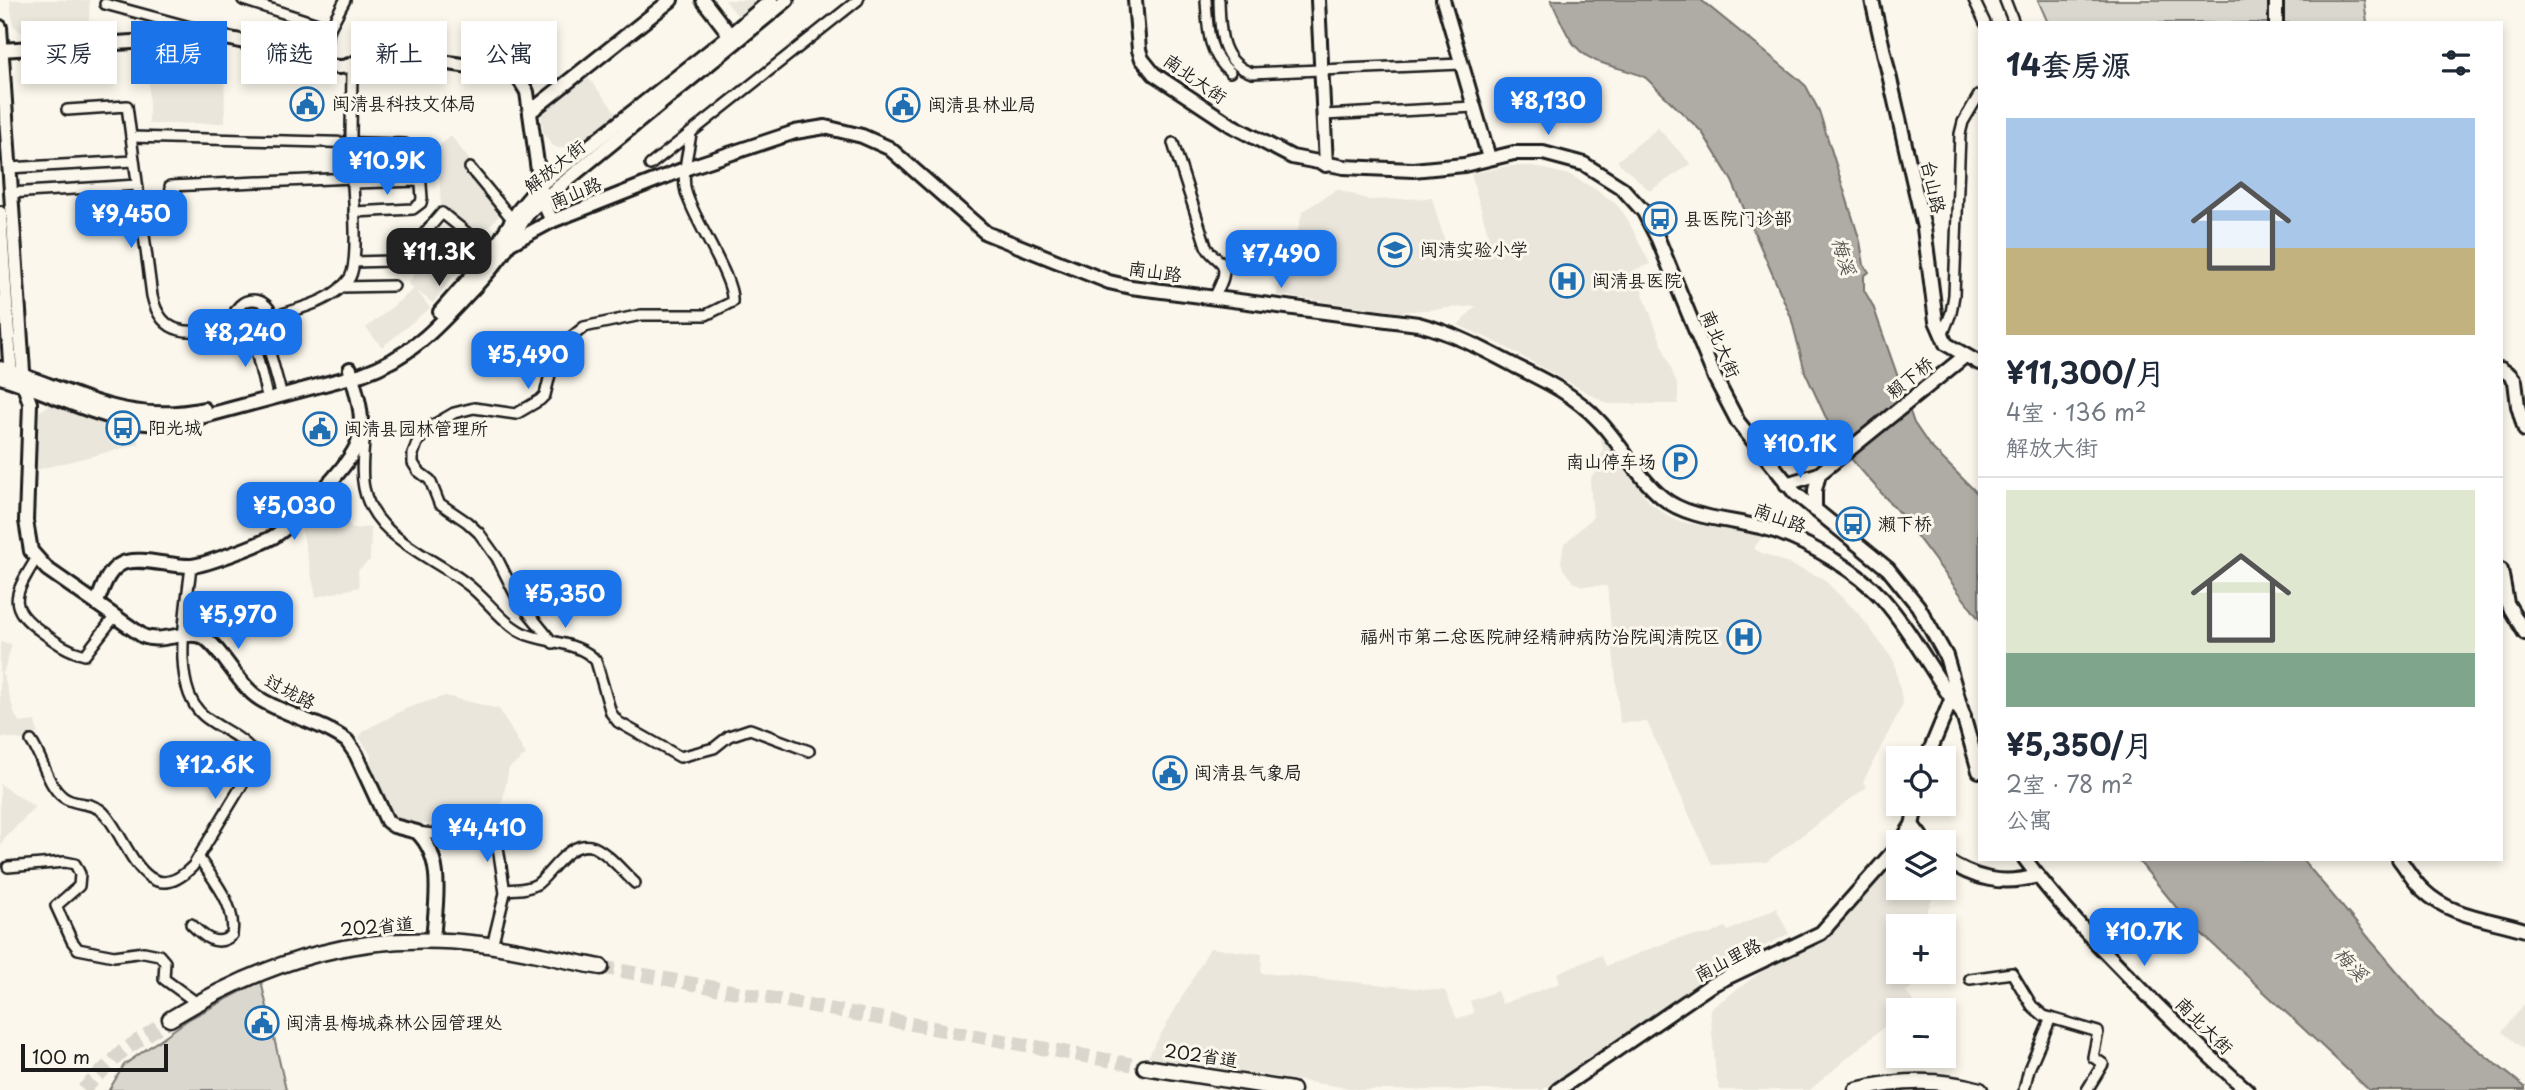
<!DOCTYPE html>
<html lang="zh">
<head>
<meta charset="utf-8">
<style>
  body { margin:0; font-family:"Playpen Sans","LXGW WenKai TC",sans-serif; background:#f2f2f3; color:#1f2937; height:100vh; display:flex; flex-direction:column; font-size:26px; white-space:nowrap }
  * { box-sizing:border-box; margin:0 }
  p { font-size:23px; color:#747a83 }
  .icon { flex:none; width:38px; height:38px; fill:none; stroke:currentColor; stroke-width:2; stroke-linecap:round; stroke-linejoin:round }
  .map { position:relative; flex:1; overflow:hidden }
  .details { position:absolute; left:1978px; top:21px; width:525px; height:840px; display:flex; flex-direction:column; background:#fff; border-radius:0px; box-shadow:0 4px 10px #0003 }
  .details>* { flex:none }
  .hud { position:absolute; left:21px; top:21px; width:665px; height:63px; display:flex; gap:14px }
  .tools { position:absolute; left:1886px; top:746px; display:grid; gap:14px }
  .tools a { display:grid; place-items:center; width:70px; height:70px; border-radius:0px; background:#fff; box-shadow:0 4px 10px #0003; font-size:35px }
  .scale { position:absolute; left:21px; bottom:18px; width:147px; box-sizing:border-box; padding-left:7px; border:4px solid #1c1c1c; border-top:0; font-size:19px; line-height:24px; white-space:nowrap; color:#1c1c1c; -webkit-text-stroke:5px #fbf7ec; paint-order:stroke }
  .price { position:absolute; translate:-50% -60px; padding:0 16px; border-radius:14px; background:#1a73e8; color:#fff; font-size:23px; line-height:46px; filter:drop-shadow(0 2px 4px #0008) }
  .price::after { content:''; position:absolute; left:50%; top:42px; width:21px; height:16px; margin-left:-10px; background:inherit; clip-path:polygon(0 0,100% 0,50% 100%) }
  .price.current { background:#222; color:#fff }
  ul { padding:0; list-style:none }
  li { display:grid; align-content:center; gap:14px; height:371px; padding:0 28px }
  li+li { border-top:2px solid #e0e1e3 }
  li span { display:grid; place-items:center; height:217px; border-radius:0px; color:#555 }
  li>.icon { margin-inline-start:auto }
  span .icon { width:126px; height:126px; fill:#fffc; stroke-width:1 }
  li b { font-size:30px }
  h2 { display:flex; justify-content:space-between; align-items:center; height:84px; padding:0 28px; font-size:30px }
  .chip { padding:0 24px; border-radius:0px; background:#fff; box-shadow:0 4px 10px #0003; font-size:24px; line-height:63px }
  .chip.current { background:#1a73e8; color:#fff }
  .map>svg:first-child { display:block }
  .built { fill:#eae6dc }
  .green { fill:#dad7ce; stroke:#7b7a75; stroke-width:2 }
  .water { fill:#afaca5; stroke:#74726e; stroke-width:2 }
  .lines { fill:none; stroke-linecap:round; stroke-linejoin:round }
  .primary-tunnel { stroke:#dad6cd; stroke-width:14; stroke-dasharray:14 7; stroke-linecap:butt }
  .street-casing { stroke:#1c1c1c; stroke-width:14 }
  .secondary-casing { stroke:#1c1c1c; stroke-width:18 }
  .primary-casing { stroke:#1c1c1c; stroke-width:19 }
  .street { stroke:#fbf7ec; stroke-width:9 }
  .secondary { stroke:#fbf7ec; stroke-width:12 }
  .primary { stroke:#fbf7ec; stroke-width:14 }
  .labels { text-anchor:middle; stroke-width:6; stroke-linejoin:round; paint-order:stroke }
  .street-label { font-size:18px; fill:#1c1c1c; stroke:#fbf7ec }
  .poi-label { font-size:18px; fill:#1c1c1c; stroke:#fbf7ec; text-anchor:start }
  .water-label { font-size:19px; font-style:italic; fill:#575653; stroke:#fbf7ec }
</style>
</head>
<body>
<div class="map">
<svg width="2525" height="1090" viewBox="0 0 2525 1090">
  <rect width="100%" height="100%" fill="#fbf7ec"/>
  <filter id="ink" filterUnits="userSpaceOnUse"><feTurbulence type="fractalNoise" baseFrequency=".0143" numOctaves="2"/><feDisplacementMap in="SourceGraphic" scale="14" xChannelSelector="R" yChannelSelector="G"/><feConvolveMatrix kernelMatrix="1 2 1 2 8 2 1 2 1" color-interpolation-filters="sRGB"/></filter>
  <g filter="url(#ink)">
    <!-- built -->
    <g class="built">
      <polygon points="10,0 90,0 88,33 25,36 13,25"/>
      <polygon points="725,0 760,0 739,18"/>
      <polygon points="224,50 225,123 149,124 149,51"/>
      <polygon points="587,76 617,114 575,147 558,148 552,145 543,132 541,111"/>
      <polygon points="1658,128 1691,164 1650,191 1617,161"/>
      <polygon points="451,136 507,208 478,237 441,208 438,147"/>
      <polygon points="1508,166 1532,166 1570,175 1600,192 1617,205 1627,218 1650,264 1634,270 1678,387 1678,404 1608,404 1496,342 1458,325 1476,306 1399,312 1277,295 1282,250 1288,250 1302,236 1298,232 1302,212 1337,189 1369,200 1432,198 1447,249 1489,237 1471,174"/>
      <polygon points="451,227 477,246 433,303 417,291 430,308 382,347 366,328 414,289 408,283"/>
      <polygon points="51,404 132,430 140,444 36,470 39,412"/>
      <polygon points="1598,429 1650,503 1671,518 1682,522 1763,536 1753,549 1822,578 1859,614 1894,661 1903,704 1863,782 1867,787 1766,862 1712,865 1647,722 1620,723 1607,586 1583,586 1573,582 1563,569 1561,561 1564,544 1593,517 1590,482 1592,476 1596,473 1603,449"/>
      <polygon points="337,486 351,529 371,527 370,560 358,570 359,587 316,597 300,521"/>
      <polygon points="0,642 12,644 3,674 15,715 20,723 35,721 38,733 23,740 2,737 0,742"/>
      <polygon points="445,696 499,709 526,755 509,768 496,835 392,819 370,776 371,755 359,737 365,730 407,708"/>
      <polygon points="0,784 35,807 5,838 0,846"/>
      <polygon points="1899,853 1899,887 1937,887 1921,926 1899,926 1899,971 1911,971 1918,981 1906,992 1913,1001 1903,1010 1899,1010 1899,1014 1810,1090 1720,1090 1716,1076 1710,1009 1775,962 1811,948 1823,939"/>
      <polygon points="1776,908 1789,934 1726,965 1659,1010 1614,1048 1542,1090 1361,1090 1148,1057 1210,948 1262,954 1261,973 1445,991 1457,1019 1474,1013 1470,1001 1497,991 1502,1004 1560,983 1557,973 1601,955 1606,966 1678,938 1711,934 1725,927 1728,931"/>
      <polygon points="2525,1003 2525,1050 2502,1032"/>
    </g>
    <!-- green -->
    <g class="green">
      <polygon points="2038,0 2364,0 2367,23 2048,23"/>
      <polygon points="261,981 286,1090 109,1090 124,1065 189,1019"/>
    </g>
    <!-- water -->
    <g class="water">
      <path d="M1551 0H1701L1796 77 1806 86 1819 111 1860 241 1864 265 1869 272 1864 276V290L1873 306 1914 423 1929 445 1979 495V619L1900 514 1838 444 1805 372 1791 317 1732 181 1702 132 1646 78C1633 71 1619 69 1605 64 1571 55 1565 29 1551 0Z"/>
      <polygon points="2137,859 2302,859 2435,1016 2525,1087 2525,1090 2369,1090 2185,918"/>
    </g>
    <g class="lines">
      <!-- primary-tunnel -->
      <g class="primary-tunnel">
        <polyline points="601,967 1145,1067"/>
        <polyline points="83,1090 123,1051 170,1019"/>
      </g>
      <defs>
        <g id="street">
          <polyline points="243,0 330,28"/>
          <path d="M1206 0C1208 28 1207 53 1230 72"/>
          <path d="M1219 0C1220 29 1219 62 1252 73L1461 64"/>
          <polyline points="1974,0 1985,23"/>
          <polyline points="2005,0 2014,23"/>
          <polyline points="105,4 216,34"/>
          <polyline points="320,64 330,28 345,0"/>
          <path d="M67 110 127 106 152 296C163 344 199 331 235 325"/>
          <polyline points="1324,115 1474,107"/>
          <polyline points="131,137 405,144 415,149 419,159 422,198 421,203 413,209 354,212"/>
          <path d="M1173 143 1206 246C1210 255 1217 257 1222 264 1228 274 1218 289 1214 298"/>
          <polyline points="650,165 858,0"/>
          <polyline points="8,168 134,161"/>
          <polyline points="470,168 512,219"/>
          <polyline points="352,183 420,181"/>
          <polyline points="170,186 352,178"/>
          <polyline points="10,193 137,185"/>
          <polyline points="354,262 391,261 405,256 442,213 492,253"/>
          <polyline points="341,287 394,286"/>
          <circle cx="253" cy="319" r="19"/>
          <path d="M273 317C299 308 331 303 349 279 362 261 350 167 351 140 351 115 352 90 352 65"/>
          <polyline points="265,335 280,389"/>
          <polyline points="1942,336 1951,313 1954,295 1960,134 1963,122 1979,95"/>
          <polyline points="253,339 266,392"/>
          <path d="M365 430C364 449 360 469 364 488 374 538 432 556 467 584 487 599 501 622 523 633 546 643 581 642 596 661L611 713 618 722 680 757 714 748 729 736 750 729 809 751"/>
          <path d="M36 559C15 594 5 606 42 632 57 643 68 651 85 655L115 616"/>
          <path d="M553 643 518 600 497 558 479 533 467 522 439 503 430 480 418 471 413 463V454L417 443 428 428 454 413 474 408 516 414 540 400 545 395 555 354 559 347 584 327 641 315H706L732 302C735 280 693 219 686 192 681 175 689 150 691 133"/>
          <path d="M31 741C43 758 47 785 63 797 75 806 91 801 103 812 127 835 144 916 193 866L251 770 255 755C243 736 221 730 204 716 169 687 187 607 191 566"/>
          <polyline points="417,832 488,841 498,847 505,893 492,946"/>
          <polyline points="8,867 65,862 75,864 80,874 79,886 56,906 72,941 78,949 114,956 144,952 159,955 165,962 164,979 197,1003"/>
          <path d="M505 890C515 889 527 890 537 884 551 874 570 838 594 847 609 854 623 872 635 883"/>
          <path d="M191 924C202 935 216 949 232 935 237 906 214 881 199 858"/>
          <polyline points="1970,979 2012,973 2032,1006 2044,1016 2098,1032 2093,1057 2103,1064 2087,1090"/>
          <polyline points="2024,1090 2029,1069 2051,1018"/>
        </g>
        <g id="secondary">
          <polyline points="703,0 730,35"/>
          <polyline points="1135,0 1139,50 1142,59 1154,74 1231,125 1292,157 1344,167 1413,170 1464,165 1514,153 1543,153 1584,164 1622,188 1644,212 1658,239 1715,378 1738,422 1795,493 1888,569 1918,606 1946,656 1979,771"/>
          <polyline points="1318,0 1326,165"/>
          <polyline points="1443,0 1489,158"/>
          <polyline points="1872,0 1924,228 1936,321 1946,344 1979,363"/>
          <polyline points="2276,23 2276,0"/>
          <path d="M0 27 24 386 30 403 26 521 31 551 47 569 143 636C162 644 182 630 201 636 219 643 237 685 260 699 287 716 321 722 347 741L356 754 387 821 394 826 417 832C446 860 435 905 433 941"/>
          <path d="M0 50 215 37C257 40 296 64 338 67 355 68 363 53 379 53L504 71 518 77 527 92 540 185 545 206 552 221"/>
          <polyline points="530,112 671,0"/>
          <polyline points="0,213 11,377"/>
          <path d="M509 244 552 221 687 168 795 132 825 127 862 136 889 148 986 233 1109 282 1131 287 1418 324C1453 333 1483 349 1515 366 1546 381 1575 395 1599 421 1622 445 1637 477 1663 498 1692 522 1745 519 1780 533 1814 546 1857 571 1882 598 1913 633 1935 678 1964 716"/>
          <polyline points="440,312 492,253 518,211 540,185 730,35 771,0"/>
          <path d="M0 368C73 390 124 426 204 409"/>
          <polyline points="2501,369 2510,375 2515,381 2518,406 2525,430"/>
          <path d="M0 377C63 395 114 432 182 422L362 374C410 357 435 330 469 293 481 280 494 267 504 252 515 236 520 220 534 207L787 0"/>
          <polyline points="1786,484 1819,474"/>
          <polyline points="1815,510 1815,490 1819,474 1965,356"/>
          <polyline points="2501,570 2507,603 2525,633"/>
          <path d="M97 602C103 588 107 570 123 563 139 556 172 567 192 566 208 564 258 545 273 537 292 526 352 463 358 442 366 417 356 393 350 369"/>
          <polyline points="1927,758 1954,693"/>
          <polyline points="1912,825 1925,842"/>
          <polyline points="1901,842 1912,825 1917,803"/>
          <path d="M1944 859C1974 879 2002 886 2037 876"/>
          <path d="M2025 859C2063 911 2109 956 2154 1002 2185 1032 2214 1062 2247 1090"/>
          <path d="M2399 859C2407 869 2413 881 2423 890 2450 917 2491 919 2525 930"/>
          <polyline points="1558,1090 1711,985 1821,933 1899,845"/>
        </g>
        <g id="primary">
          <path d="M170 1019C269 959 363 930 480 944 521 949 561 960 601 967"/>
          <polyline points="1145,1067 1292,1090"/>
          <path d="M1856 1090C1897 1080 1939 1078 1980 1090"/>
        </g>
      </defs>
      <!-- street casing -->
      <use href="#street" class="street-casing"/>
      <!-- secondary casing -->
      <use href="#secondary" class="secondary-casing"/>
      <!-- primary casing -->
      <use href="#primary" class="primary-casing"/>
      <!-- street -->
      <use href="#street" class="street"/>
      <!-- secondary -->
      <use href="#secondary" class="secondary"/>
      <!-- primary -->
      <use href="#primary" class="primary"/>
    </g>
  </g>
  <!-- icons -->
  <defs>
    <symbol id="civic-ring" viewBox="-11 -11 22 22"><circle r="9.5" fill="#fbf7ec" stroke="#1f6fb2" stroke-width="1.5"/><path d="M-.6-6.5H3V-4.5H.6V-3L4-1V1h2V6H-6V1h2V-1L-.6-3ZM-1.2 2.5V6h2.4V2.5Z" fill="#1f6fb2"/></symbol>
    <symbol id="bus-ring" viewBox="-11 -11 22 22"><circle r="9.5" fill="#fbf7ec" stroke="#1f6fb2" stroke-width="1.5"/><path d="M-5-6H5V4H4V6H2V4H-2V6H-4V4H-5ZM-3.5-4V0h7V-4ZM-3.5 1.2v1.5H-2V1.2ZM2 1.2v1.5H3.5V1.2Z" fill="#1f6fb2"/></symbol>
    <symbol id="school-ring" viewBox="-11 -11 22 22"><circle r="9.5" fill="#fbf7ec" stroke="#1f6fb2" stroke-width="1.5"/><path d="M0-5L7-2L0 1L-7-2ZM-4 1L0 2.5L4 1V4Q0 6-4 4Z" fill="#1f6fb2"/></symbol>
    <symbol id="hospital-ring" viewBox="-11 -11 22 22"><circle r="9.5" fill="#fbf7ec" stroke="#1f6fb2" stroke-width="1.5"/><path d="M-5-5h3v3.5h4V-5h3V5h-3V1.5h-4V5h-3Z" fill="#1f6fb2"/></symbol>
    <symbol id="parking-ring" viewBox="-11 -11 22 22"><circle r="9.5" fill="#fbf7ec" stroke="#1f6fb2" stroke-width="1.5"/><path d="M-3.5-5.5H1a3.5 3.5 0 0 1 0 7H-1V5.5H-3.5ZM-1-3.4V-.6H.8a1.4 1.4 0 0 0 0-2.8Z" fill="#1f6fb2"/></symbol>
  </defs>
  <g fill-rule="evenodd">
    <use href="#civic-ring" x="288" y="85" width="38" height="38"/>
    <use href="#civic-ring" x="884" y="86" width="38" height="38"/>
    <use href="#bus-ring" x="1641" y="200" width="38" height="38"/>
    <use href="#school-ring" x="1376" y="231" width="38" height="38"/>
    <use href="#hospital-ring" x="1548" y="262" width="38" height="38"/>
    <use href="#bus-ring" x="104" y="409" width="38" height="38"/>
    <use href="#civic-ring" x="301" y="410" width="38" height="38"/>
    <use href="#parking-ring" x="1661" y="443" width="38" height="38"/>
    <use href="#bus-ring" x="1834" y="505" width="38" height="38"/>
    <use href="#hospital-ring" x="1725" y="618" width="38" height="38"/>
    <use href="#civic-ring" x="1151" y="754" width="38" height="38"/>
    <use href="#civic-ring" x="243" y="1004" width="38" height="38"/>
  </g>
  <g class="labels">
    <!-- street labels -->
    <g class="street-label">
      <text transform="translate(1195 79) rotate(35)" y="6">南北大街</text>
      <text transform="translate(555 167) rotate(-39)" y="6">解放大街</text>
      <text transform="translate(1933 187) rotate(78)" y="6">台山路</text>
      <text transform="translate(576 193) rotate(-22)" y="6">南山路</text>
      <text transform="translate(1155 272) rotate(8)" y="6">南山路</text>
      <text transform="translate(1720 344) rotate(67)" y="6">南北大街</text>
      <text transform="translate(1910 378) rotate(-39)" y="6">赖下桥</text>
      <text transform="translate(1780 518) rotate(20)" y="6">南山路</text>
      <text transform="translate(290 692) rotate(27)" y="6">过垅路</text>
      <text transform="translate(377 927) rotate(-5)" y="6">202省道</text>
      <text transform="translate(1728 960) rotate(-27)" y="6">南山里路</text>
      <text transform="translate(2204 1026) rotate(45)" y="6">南北大街</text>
      <text transform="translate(1201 1056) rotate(8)" y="6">202省道</text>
    </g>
    <!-- poi labels -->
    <g class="poi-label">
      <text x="332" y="110">闽清县科技文体局</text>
      <text x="928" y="111">闽清县林业局</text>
      <text x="1684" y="225">县医院门诊部</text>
      <text x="1420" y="256">闽清实验小学</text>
      <text x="1592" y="287">闽清县医院</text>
      <text x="148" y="434">阳光城</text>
      <text x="344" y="435">闽清县园林管理所</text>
      <text x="1656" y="468" text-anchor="end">南山停车场</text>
      <text x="1878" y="530">濑下桥</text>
      <text x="1720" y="643" text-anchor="end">福州市第二总医院神经精神病防治院闽清院区</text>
      <text x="1194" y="779">闽清县气象局</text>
      <text x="286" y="1029">闽清县梅城森林公园管理处</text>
    </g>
    <!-- water labels -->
    <g class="water-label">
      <text transform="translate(1844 256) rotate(73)" y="7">梅溪</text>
      <text transform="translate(2351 964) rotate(47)" y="7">梅溪</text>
    </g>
  </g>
</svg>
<div class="tools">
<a><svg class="icon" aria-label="locate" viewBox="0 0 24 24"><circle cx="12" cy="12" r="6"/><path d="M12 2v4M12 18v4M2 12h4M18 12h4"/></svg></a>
<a><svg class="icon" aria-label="layers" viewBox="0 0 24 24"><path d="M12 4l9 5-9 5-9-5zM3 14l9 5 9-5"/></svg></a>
<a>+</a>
<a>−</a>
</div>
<div class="scale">100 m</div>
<b class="price" style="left:1548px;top:137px">¥8,130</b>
<b class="price" style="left:387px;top:197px">¥10.9K</b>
<b class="price" style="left:131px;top:250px">¥9,450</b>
<b class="price current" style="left:439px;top:288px">¥11.3K</b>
<b class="price" style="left:1281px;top:290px">¥7,490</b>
<b class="price" style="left:245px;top:369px">¥8,240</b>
<b class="price" style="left:528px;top:391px">¥5,490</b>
<b class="price" style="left:1800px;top:480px">¥10.1K</b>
<b class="price" style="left:294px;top:542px">¥5,030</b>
<b class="price" style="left:565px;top:630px">¥5,350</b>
<b class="price" style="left:238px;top:651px">¥5,970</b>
<b class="price" style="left:215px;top:801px">¥12.6K</b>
<b class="price" style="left:487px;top:864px">¥4,410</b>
<b class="price" style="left:2144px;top:968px">¥10.7K</b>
<div class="hud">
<a class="chip">买房</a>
<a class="chip current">租房</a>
<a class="chip">筛选</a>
<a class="chip">新上</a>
<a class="chip">公寓</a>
</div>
<section class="details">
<h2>14套房源<svg class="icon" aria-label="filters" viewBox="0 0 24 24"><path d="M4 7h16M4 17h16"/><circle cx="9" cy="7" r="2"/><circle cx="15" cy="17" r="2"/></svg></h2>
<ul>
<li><span style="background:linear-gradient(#a9c7e8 60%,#c2b280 0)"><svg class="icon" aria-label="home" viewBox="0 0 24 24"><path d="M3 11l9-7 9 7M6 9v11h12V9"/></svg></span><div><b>¥11,300/月</b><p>4室 · 136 m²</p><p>解放大街</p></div></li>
<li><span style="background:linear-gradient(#dfe7d0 75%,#7fa58c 0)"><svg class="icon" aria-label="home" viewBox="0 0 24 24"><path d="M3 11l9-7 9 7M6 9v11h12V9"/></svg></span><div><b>¥5,350/月</b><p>2室 · 78 m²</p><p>公寓</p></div></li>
</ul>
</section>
</div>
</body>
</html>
